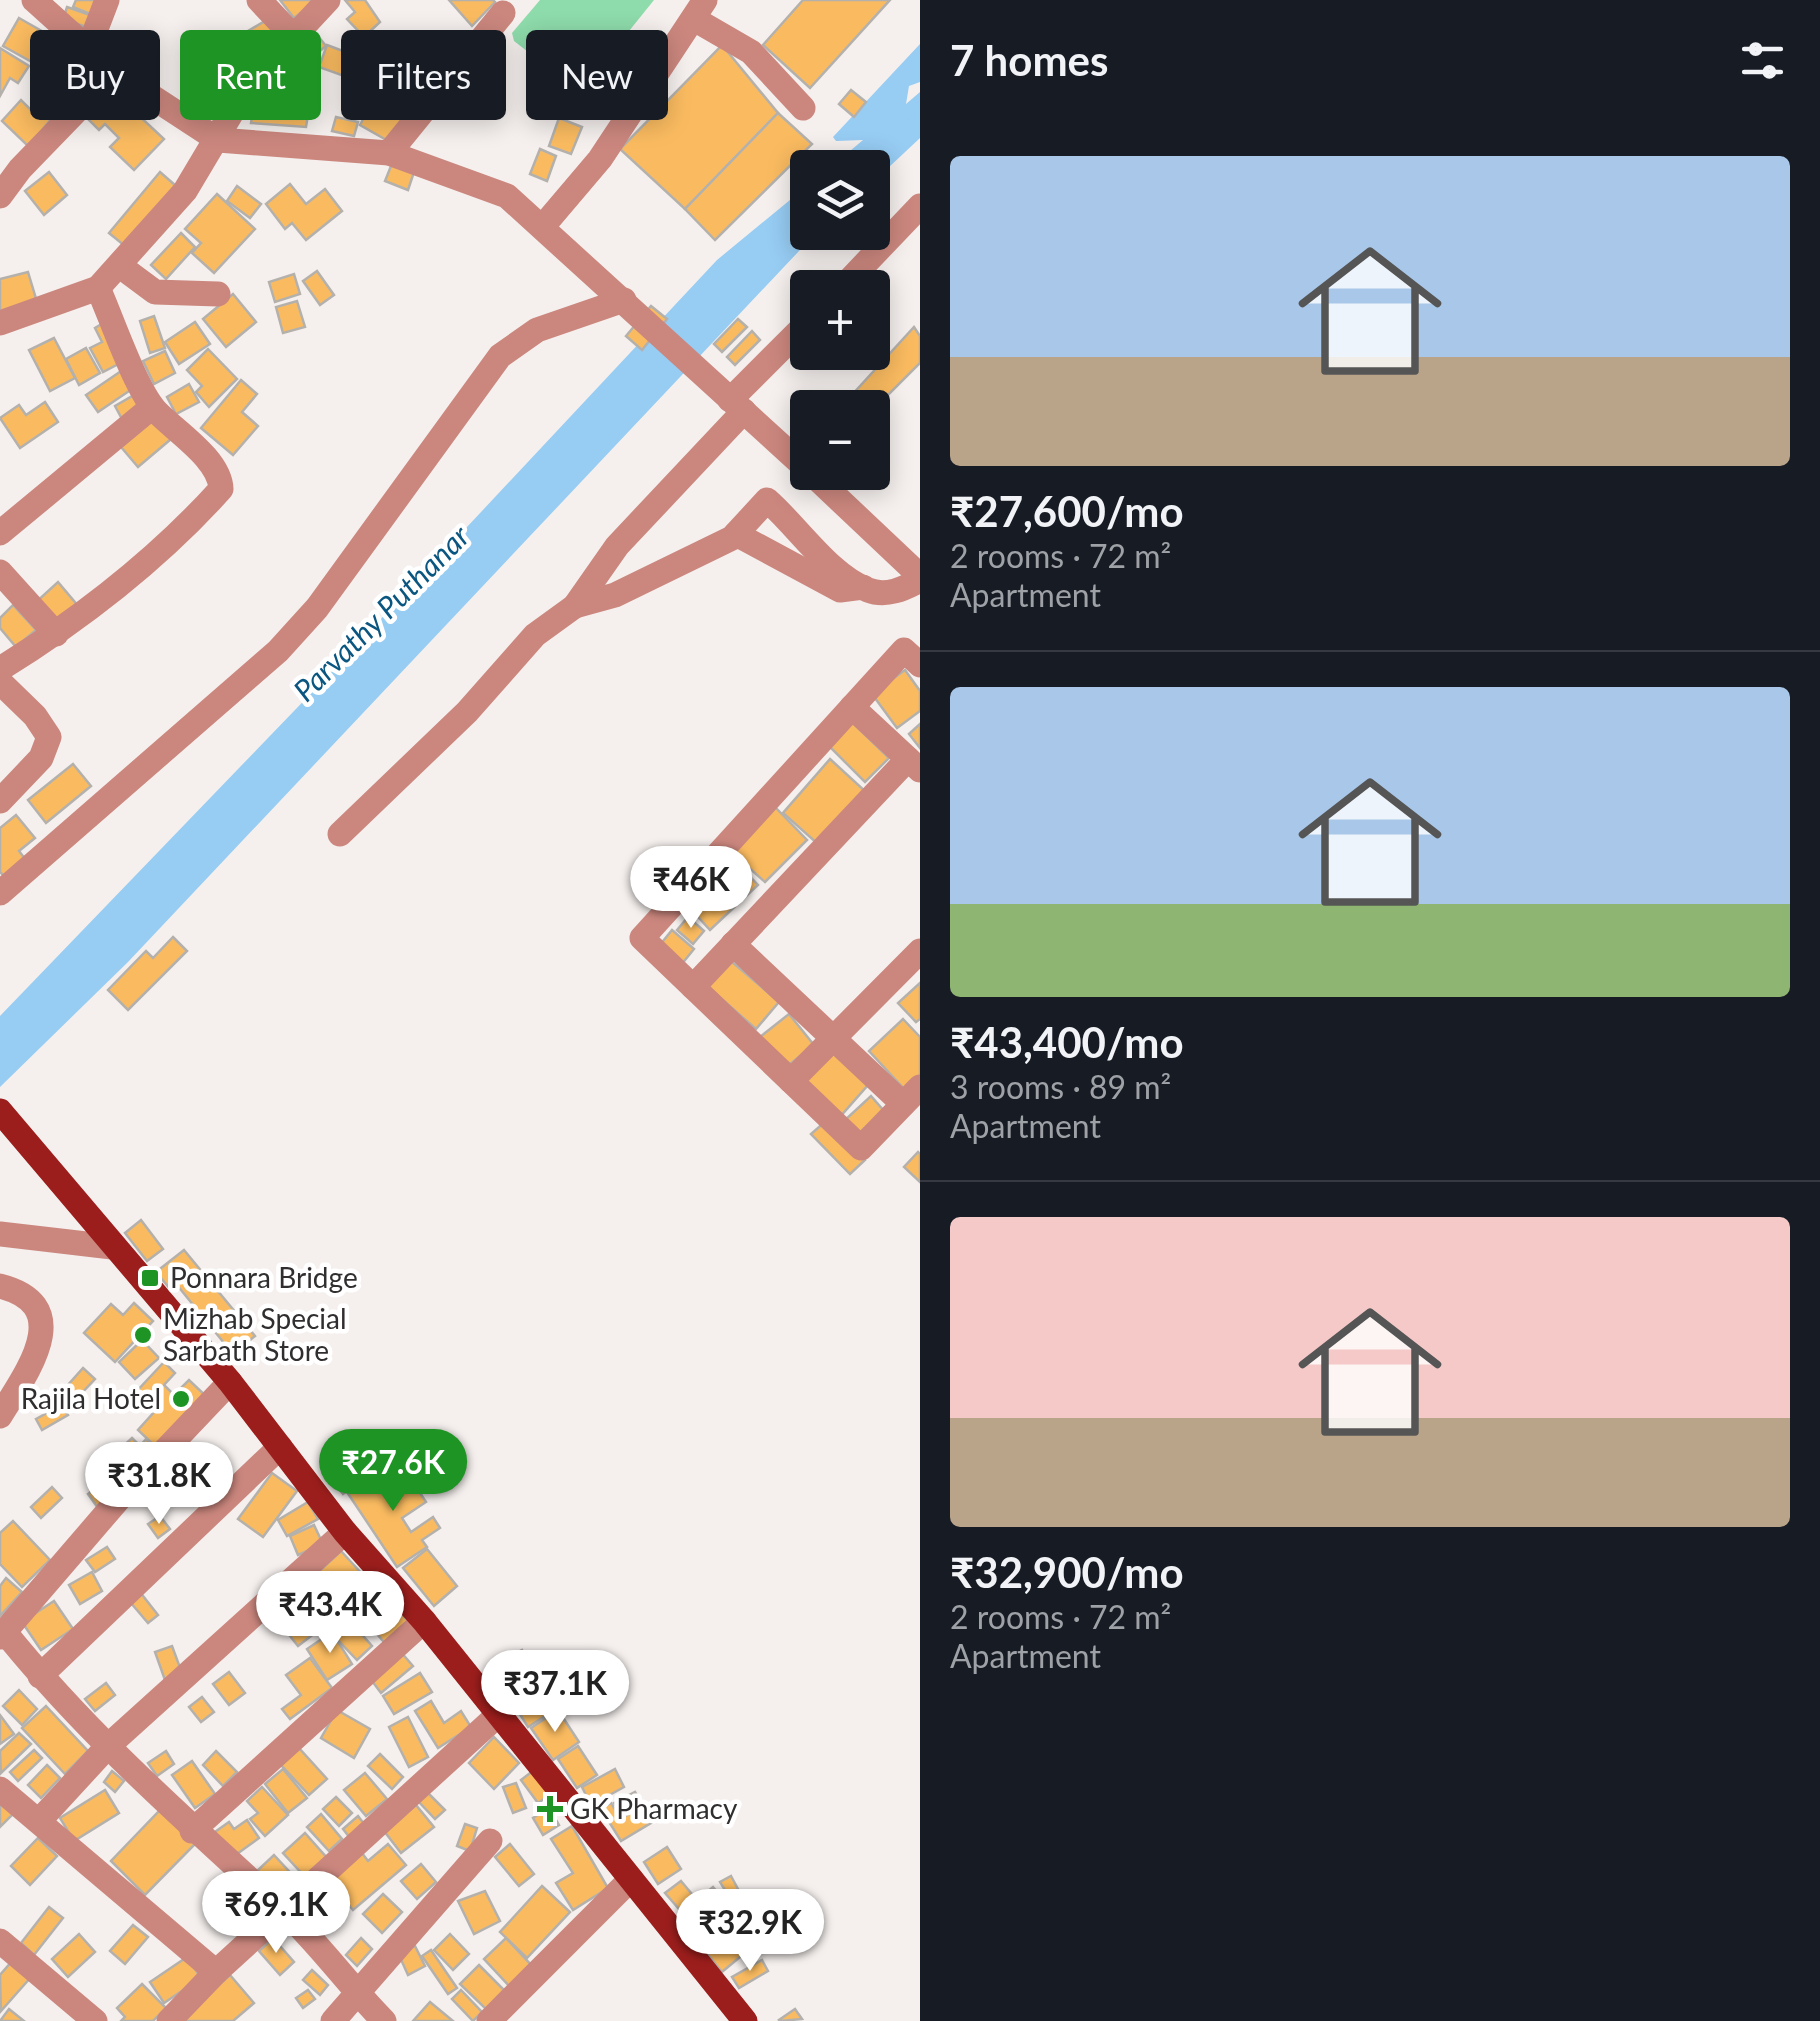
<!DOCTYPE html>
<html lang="en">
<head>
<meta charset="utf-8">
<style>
  body { margin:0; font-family:Lato,sans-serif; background:#20242c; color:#f1f3f6; height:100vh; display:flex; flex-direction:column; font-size:38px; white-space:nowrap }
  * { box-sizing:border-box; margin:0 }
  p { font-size:32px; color:#9ea1a6 }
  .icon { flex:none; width:55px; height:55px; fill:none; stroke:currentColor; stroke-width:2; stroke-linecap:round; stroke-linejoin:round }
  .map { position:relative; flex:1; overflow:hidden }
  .sheet { display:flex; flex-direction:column; background:#171b24; width:900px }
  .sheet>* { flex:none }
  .top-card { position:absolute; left:30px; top:30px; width:740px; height:90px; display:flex; gap:20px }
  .tools { position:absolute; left:790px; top:150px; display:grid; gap:20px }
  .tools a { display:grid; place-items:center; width:100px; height:100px; border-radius:10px; background:#171b24; box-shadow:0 5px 25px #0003; font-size:50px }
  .price { position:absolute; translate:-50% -85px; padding:0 22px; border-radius:35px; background:#fff; color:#222; font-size:32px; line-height:65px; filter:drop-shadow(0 2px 5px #0008) }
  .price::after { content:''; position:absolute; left:50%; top:60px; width:30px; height:22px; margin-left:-15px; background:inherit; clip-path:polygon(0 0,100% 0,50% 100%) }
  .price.current { background:#1d9423; color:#fff }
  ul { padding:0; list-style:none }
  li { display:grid; align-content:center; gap:20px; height:530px; padding:0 30px }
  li+li { border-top:2px solid #363941 }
  li span { display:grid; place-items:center; height:310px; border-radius:10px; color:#555 }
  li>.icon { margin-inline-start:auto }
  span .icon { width:180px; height:180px; fill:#fffc; stroke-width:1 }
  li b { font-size:42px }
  h2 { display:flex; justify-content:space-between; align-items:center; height:120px; padding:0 30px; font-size:42px }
  .tag { padding:0 35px; border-radius:10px; background:#171b24; box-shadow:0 5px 25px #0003; font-size:35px; line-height:90px }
  .tag.current { background:#1d9423; color:#fff }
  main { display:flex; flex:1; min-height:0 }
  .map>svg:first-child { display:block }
  .green { fill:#8edbab }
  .water { fill:#97ccf3 }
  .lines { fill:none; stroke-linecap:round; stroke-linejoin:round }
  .canal { stroke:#97ccf3; stroke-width:22 }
  .building { fill:#fabb60; stroke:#b4b1ad; stroke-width:2.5 }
  .minor { stroke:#cb877e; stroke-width:25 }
  .major { stroke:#9b1e1c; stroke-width:25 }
  .poi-dot { fill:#1d9423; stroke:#fff; stroke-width:4 }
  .labels { text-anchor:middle; stroke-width:9; stroke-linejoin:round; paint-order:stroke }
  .poi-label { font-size:28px; fill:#302e2e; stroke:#fff; text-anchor:start }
  .water-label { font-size:30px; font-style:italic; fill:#0b5680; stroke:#fff }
</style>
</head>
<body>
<main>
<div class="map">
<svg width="920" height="2021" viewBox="0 0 920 2021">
  <rect width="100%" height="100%" fill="#f5f0ee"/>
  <!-- green -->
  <polygon class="green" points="540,0 654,0 584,87 573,87 514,41 512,33"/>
  <!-- water -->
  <g class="water">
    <polygon points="920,44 920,82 909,86 906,104 920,92 920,122 873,172 872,168 830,168 863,140 836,141 833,137"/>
    <polygon points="807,186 808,232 816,233 128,962 0,1087 0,1016 320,684 717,260"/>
  </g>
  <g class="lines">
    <!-- canal -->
    <polyline class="canal" points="872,168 920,123"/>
  </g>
  <!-- building -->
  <g class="building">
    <polygon points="76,0 101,0 95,16 73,7"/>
    <polygon points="280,0 310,0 312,4 294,18"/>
    <polygon points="345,0 365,0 380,22 364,37 347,19 355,12"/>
    <polygon points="449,0 493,0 495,2 472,26"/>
    <polygon points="803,0 890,0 810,88 763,45"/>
    <polygon points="67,7 93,16 89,28 63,19"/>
    <polygon points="19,18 47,34 32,62 3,46"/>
    <polygon points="270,18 284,42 257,58 243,34"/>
    <polygon points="318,36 326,46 311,58 303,48"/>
    <polygon points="242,38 260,64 203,103 185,77"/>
    <polygon points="327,45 351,54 344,76 319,67"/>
    <polygon points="722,45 778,113 685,209 620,149"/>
    <polygon points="0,48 29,66 18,83 10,78 0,96"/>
    <polygon points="80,57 95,71 87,81 71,66"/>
    <polygon points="353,57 370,60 366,87 350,85"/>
    <polygon points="69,68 88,83 74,100 56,85"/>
    <polygon points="258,76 313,86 306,127 251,123"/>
    <polygon points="104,83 164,139 134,170 110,147 119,138 105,124 99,130 79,110"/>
    <polygon points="851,90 866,102 854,117 839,104"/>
    <polygon points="377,94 407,110 390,142 360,125"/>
    <polygon points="52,96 62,105 29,147 2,121 21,100 35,114"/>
    <polygon points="778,113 812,144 715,240 685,209"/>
    <polygon points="336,117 358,122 354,136 332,131"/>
    <polygon points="559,118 582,127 571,154 549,146"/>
    <polygon points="540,149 556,156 547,181 530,174"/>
    <polygon points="393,161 415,169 408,190 385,181"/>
    <polygon points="49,172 67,195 44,215 25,191"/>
    <polygon points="160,172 176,186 125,246 109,233"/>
    <polygon points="290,184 306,204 325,189 342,211 306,240 292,223 285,229 266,204"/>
    <polygon points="237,186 261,204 250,218 227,201"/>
    <polygon points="217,194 255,229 214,273 192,253 201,243 185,229"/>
    <polygon points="181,233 195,247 166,279 151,265"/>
    <polygon points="317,271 334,295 320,305 303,281"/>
    <polygon points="28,272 37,302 0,312 0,279"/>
    <polygon points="294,274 300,294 275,302 269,282"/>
    <polygon points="233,294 256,322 226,347 203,319"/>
    <polygon points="297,301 305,327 283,333 276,307"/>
    <polygon points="651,306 667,319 642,350 626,336"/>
    <polygon points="154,316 165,348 150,353 140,321"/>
    <polygon points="738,319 747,327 722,352 714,344"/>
    <polygon points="105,322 126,360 103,372 90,348 102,342 95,328"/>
    <polygon points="195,322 210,344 179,364 165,342"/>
    <polygon points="914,327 920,336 920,363 872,411 840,408"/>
    <polygon points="752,331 760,340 735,365 727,357"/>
    <polygon points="54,338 75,378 50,391 29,350"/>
    <polygon points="86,348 100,373 79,385 66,359"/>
    <polygon points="208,349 237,379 209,407 196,392 202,386 187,370"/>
    <polygon points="165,351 175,373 154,384 143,361"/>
    <polygon points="127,367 138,385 98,412 86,395"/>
    <polygon points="241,380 257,394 242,412 258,426 233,455 201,428"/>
    <polygon points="189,384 199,402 176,414 167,397"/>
    <polygon points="134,395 141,407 122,419 115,406"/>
    <polygon points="45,402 58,422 20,448 0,418 19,405 26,415"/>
    <polygon points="154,419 171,439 138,467 121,447"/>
    <polygon points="58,582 79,607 56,628 35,603"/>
    <polygon points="13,605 36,630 16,647 0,628 0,618"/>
    <polygon points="905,670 920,691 920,711 897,728 872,694"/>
    <polygon points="852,722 889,758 865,782 829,746"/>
    <polygon points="920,724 920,748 909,734"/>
    <polygon points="830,759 866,792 819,845 783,813"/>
    <polygon points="73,764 91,786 46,823 28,800"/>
    <polygon points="775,807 807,840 765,882 730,851"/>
    <polygon points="16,815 35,838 19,851 26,860 5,877 0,872 0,828"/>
    <polygon points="742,868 758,885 710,930 689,907 727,870 733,877"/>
    <polygon points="688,917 704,931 693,944 677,930"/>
    <polygon points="672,930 694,949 681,965 659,946"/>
    <polygon points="173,937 187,951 128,1010 108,990 146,951 153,958"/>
    <polygon points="731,961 779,1002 756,1029 708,987"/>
    <polygon points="920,983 920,1019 916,1022 898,1003"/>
    <polygon points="789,1014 814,1045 785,1068 760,1037"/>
    <polygon points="903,1019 920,1037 920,1080 907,1092 869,1051"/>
    <polygon points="831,1051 868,1085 839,1118 801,1084"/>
    <polygon points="871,1096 884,1111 858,1134 845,1120"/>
    <polygon points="827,1120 865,1160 850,1174 811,1134"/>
    <polygon points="918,1152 920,1154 920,1182 904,1167"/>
    <polygon points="141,1220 163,1249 147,1261 125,1233"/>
    <polygon points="184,1250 255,1336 233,1354 177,1285 171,1290 156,1272"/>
    <polygon points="134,1303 153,1321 115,1362 84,1333 111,1304 123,1315"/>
    <polygon points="142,1340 159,1358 135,1379 119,1362"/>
    <polygon points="164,1362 175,1373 164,1385 174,1395 189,1380 208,1398 159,1450 138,1430 155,1411 136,1392"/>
    <polygon points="83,1368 95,1379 78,1397 67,1386"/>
    <polygon points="62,1405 68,1415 42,1430 36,1419"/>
    <polygon points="132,1438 140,1446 146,1439 160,1453 116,1494 95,1472"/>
    <polygon points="187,1440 194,1449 166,1469 159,1460"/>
    <polygon points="204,1445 224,1469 207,1483 200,1474 207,1469 194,1453"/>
    <polygon points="333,1460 344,1474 352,1468 361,1480 343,1494 322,1468"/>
    <polygon points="404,1469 426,1502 402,1518 411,1532 433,1517 440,1528 422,1540 427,1547 397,1567 347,1492 376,1473 383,1483"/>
    <polygon points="272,1473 297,1491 263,1537 238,1519"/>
    <polygon points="100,1485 106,1496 98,1508 88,1494"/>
    <polygon points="52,1487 62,1498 41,1518 31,1507"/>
    <polygon points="308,1502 318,1519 287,1536 278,1520"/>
    <polygon points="160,1516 170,1529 158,1538 148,1524"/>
    <polygon points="13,1521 50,1560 22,1587 0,1564 0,1533"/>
    <polygon points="314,1525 323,1544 298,1555 290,1536"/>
    <polygon points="107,1547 115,1559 95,1572 86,1560"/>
    <polygon points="427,1549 457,1586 434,1606 403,1568"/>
    <polygon points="341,1551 374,1587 348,1611 315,1575"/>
    <polygon points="92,1572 102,1591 80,1604 69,1585"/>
    <polygon points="6,1578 22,1592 0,1616 0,1586"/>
    <polygon points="136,1587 158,1615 148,1623 125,1596"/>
    <polygon points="374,1594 386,1609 372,1621 360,1606"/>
    <polygon points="300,1595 324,1626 298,1646 274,1616"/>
    <polygon points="54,1601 73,1629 41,1650 22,1622"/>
    <polygon points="396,1607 412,1626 388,1647 371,1627"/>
    <polygon points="349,1620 372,1646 357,1660 333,1635"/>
    <polygon points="332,1632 352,1664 327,1680 307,1649"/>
    <polygon points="172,1646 182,1673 165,1680 155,1652"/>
    <polygon points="522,1650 531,1669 497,1686 488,1668"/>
    <polygon points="400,1651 413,1666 381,1693 369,1677"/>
    <polygon points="310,1658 332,1688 290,1719 282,1709 301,1695 286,1675"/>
    <polygon points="229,1672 245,1693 229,1705 213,1684"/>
    <polygon points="420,1673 432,1692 394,1714 383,1696"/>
    <polygon points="521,1679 526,1688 508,1698 503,1689"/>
    <polygon points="106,1683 115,1695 95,1711 85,1699"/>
    <polygon points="535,1684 553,1711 528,1727 511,1700"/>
    <polygon points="19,1690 37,1709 22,1725 3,1706"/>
    <polygon points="202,1697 214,1712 201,1722 189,1707"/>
    <polygon points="431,1701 444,1723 461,1711 471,1727 438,1748 415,1711"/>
    <polygon points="46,1706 88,1751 65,1774 22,1728"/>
    <polygon points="337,1710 370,1729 354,1758 321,1738"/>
    <polygon points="558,1710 579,1742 553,1760 531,1728"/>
    <polygon points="0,1715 14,1734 0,1744"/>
    <polygon points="408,1717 428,1757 409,1767 389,1727"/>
    <polygon points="19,1733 31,1744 1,1773 0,1751"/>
    <polygon points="494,1737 519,1763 494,1789 469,1763"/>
    <polygon points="578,1746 597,1775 577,1788 558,1759"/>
    <polygon points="299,1748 327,1779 309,1795 281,1765"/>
    <polygon points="34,1750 42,1758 18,1781 10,1772"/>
    <polygon points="166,1751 174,1764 157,1776 148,1763"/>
    <polygon points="216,1751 237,1772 223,1786 203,1765"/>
    <polygon points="380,1754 403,1777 392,1789 368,1766"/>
    <polygon points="192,1761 215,1794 195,1808 172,1775"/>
    <polygon points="47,1765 60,1778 41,1798 28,1785"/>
    <polygon points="283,1769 307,1798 288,1813 265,1784"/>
    <polygon points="615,1769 624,1787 591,1805 582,1787"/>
    <polygon points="534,1770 551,1794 538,1803 521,1780"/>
    <polygon points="112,1771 124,1781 115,1792 104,1782"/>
    <polygon points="365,1773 387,1799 366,1816 344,1790"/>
    <polygon points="516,1783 526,1808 513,1813 503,1787"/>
    <polygon points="262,1787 288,1815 265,1836 250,1819 258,1813 247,1801"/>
    <polygon points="105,1790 119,1813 74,1841 60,1818"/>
    <polygon points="635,1792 642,1804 621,1815 614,1803"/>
    <polygon points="428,1793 445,1810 435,1819 419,1802"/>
    <polygon points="336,1797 352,1813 339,1826 323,1809"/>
    <polygon points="0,1800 13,1814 0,1827"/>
    <polygon points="611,1803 621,1819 641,1806 651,1823 621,1841 601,1809"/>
    <polygon points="416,1805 434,1827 401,1853 384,1831"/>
    <polygon points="549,1808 559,1825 543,1835 533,1818"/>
    <polygon points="161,1809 196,1843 145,1895 111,1861"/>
    <polygon points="321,1814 342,1839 329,1851 307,1827"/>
    <polygon points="358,1816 368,1829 353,1842 343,1829"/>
    <polygon points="247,1820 259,1838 230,1859 212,1834 229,1822 234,1829"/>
    <polygon points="465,1824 477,1828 470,1851 457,1846"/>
    <polygon points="572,1826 608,1888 573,1910 556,1883 573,1873 551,1839"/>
    <polygon points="305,1833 328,1859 307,1879 283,1853"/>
    <polygon points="38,1838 57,1856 30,1885 11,1866"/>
    <polygon points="388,1844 406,1865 353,1910 328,1881 362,1853 368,1861"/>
    <polygon points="510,1844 534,1874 519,1886 495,1857"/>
    <polygon points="667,1847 681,1869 658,1884 644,1862"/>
    <polygon points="274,1855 299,1882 283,1897 258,1870"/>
    <polygon points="421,1864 436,1882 417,1899 401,1881"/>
    <polygon points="731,1876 738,1889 728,1895 720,1882"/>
    <polygon points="681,1881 697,1900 713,1887 758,1942 722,1972 701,1946 713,1937 699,1918 692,1924 665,1893"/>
    <polygon points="542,1886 570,1912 527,1958 500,1932"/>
    <polygon points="485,1891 500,1921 474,1934 458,1901"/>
    <polygon points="383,1894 402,1912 382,1933 363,1914"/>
    <polygon points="49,1907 63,1918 34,1955 21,1943"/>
    <polygon points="133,1925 148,1937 125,1964 110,1951"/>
    <polygon points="79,1934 95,1952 68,1977 52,1959"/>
    <polygon points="450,1934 469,1954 453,1970 434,1950"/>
    <polygon points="273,1938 294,1962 280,1975 259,1951"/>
    <polygon points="361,1938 372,1949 357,1966 346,1955"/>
    <polygon points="506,1938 533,1967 511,1988 484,1959"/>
    <polygon points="415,1946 425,1966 408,1975 399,1955"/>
    <polygon points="431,1950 457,1988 448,1994 422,1956"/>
    <polygon points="187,1957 201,1978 164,2003 150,1982"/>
    <polygon points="13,1960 32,1976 1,2011 0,1975"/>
    <polygon points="762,1960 768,1971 739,1988 732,1977"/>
    <polygon points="479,1965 504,1990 486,2009 460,1984"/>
    <polygon points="312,1970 328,1985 320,1995 303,1980"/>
    <polygon points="230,1975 254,2003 233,2021 178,2021"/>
    <polygon points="142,1984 166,2008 153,2021 121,2021 125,2017 117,2008"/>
    <polygon points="308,1990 315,1999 303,2008 296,1998"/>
    <polygon points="461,1990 482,2012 473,2021 452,1999"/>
    <polygon points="430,2002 453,2021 413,2021"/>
    <polygon points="9,2009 24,2021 0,2021"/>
    <polygon points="795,2009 802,2019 780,2021 779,2020"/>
  </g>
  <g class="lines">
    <!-- minor -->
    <g class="minor">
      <polyline points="34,0 114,72 218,140 389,153 507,196 808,470"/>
      <polyline points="259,0 293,36"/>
      <polyline points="694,19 751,52 803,108"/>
      <polyline points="89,47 107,0"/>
      <polyline points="389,153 503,13"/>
      <polyline points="0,196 20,169 114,72"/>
      <polyline points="544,225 600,159 705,0"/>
      <polyline points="120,266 155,292 218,294"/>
      <polyline points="842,288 920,206"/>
      <polyline points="0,323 98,288 185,191 247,87 328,0"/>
      <polyline points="730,400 808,322"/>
      <polyline points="810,472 920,576"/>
      <polyline points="0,533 152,407"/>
      <polyline points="736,534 840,590 863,587"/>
      <polyline points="0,572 56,634"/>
      <polyline points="575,606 617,546 744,411"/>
      <polyline points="920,665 904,650 642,938 861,1148 920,1087"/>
      <path d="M0 669C79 620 158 559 221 489 220 459 175 431 156 411 135 388 112 319 98 288"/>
      <polyline points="0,682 35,716 49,737 41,758 0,801"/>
      <polyline points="852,707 920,770"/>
      <path d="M340 834 467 712 535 635 575 606 615 595 732 538 767 500C798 527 829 575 868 590 886 597 904 589 920 580"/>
      <polyline points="0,893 278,651 317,608 500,356 537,330 624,300"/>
      <polyline points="733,944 903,1104"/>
      <polyline points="693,987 908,759"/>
      <polyline points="791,1081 920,951"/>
      <polyline points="0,1234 112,1247"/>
      <path d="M0 1286C79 1306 24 1376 0 1416"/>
      <path d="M4 1631C87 1734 184 1819 281 1908 318 1942 348 1985 384 2021"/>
      <polyline points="0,1637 117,1501 230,1382"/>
      <polyline points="40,1676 280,1447"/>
      <polyline points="0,1789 216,1972"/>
      <polyline points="39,1821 108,1746 345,1532"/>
      <polyline points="192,1831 424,1621"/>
      <polyline points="0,1941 95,2021"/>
      <polyline points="169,2021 216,1972 499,1714"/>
      <polyline points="333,2021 490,1841"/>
      <polyline points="489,2021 631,1879"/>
    </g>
    <!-- major -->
    <polyline class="major" points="0,1111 230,1382 345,1532 424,1621 745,2021"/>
  </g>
  <!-- markers -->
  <g class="poi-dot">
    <rect x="140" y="1268" width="20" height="20" rx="5"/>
    <circle cx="143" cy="1335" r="10"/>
    <circle cx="181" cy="1399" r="10"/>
    <path d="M545 1794h10v10h10v10h-10v10h-10v-10h-10v-10h10z"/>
  </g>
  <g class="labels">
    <!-- poi labels -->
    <g class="poi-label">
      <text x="170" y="1288">Ponnara Bridge</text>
      <text x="163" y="1329">Mizhab Special<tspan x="163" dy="32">Sarbath Store</tspan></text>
      <text x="161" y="1409" text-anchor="end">Rajila Hotel</text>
      <text x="570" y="1819">GK Pharmacy</text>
    </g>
    <!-- water labels -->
    <g class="water-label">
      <text transform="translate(382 614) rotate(-45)" y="10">Parvathy Puthanar</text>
    </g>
  </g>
</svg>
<div class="tools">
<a><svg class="icon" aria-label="layers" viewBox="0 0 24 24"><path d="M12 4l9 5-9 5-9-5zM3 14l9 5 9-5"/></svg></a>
<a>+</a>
<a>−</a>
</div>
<b class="price" style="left:691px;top:931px">₹46K</b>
<b class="price current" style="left:393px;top:1514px">₹27.6K</b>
<b class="price" style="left:159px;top:1527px">₹31.8K</b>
<b class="price" style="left:330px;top:1656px">₹43.4K</b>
<b class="price" style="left:555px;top:1735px">₹37.1K</b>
<b class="price" style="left:276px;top:1956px">₹69.1K</b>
<b class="price" style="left:750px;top:1974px">₹32.9K</b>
<div class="top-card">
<a class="tag">Buy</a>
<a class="tag current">Rent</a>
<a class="tag">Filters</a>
<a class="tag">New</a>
</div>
</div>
<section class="sheet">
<h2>7 homes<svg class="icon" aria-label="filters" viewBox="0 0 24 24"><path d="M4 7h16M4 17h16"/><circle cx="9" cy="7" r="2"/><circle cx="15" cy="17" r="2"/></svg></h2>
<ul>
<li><span style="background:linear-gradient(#a9c7e8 65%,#b9a48a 0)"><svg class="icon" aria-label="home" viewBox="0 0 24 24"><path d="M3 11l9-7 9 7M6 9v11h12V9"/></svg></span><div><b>₹27,600/mo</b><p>2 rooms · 72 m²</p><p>Apartment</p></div></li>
<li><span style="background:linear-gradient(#a9c7e8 70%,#8fb573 0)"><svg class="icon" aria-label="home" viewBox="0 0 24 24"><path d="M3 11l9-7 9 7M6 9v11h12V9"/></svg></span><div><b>₹43,400/mo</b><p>3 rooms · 89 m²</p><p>Apartment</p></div></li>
<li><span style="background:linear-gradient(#f6c9c9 65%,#b9a48a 0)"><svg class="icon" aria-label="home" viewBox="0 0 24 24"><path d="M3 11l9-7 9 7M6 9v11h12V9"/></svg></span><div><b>₹32,900/mo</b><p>2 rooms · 72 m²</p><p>Apartment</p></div></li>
</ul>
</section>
</main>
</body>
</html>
